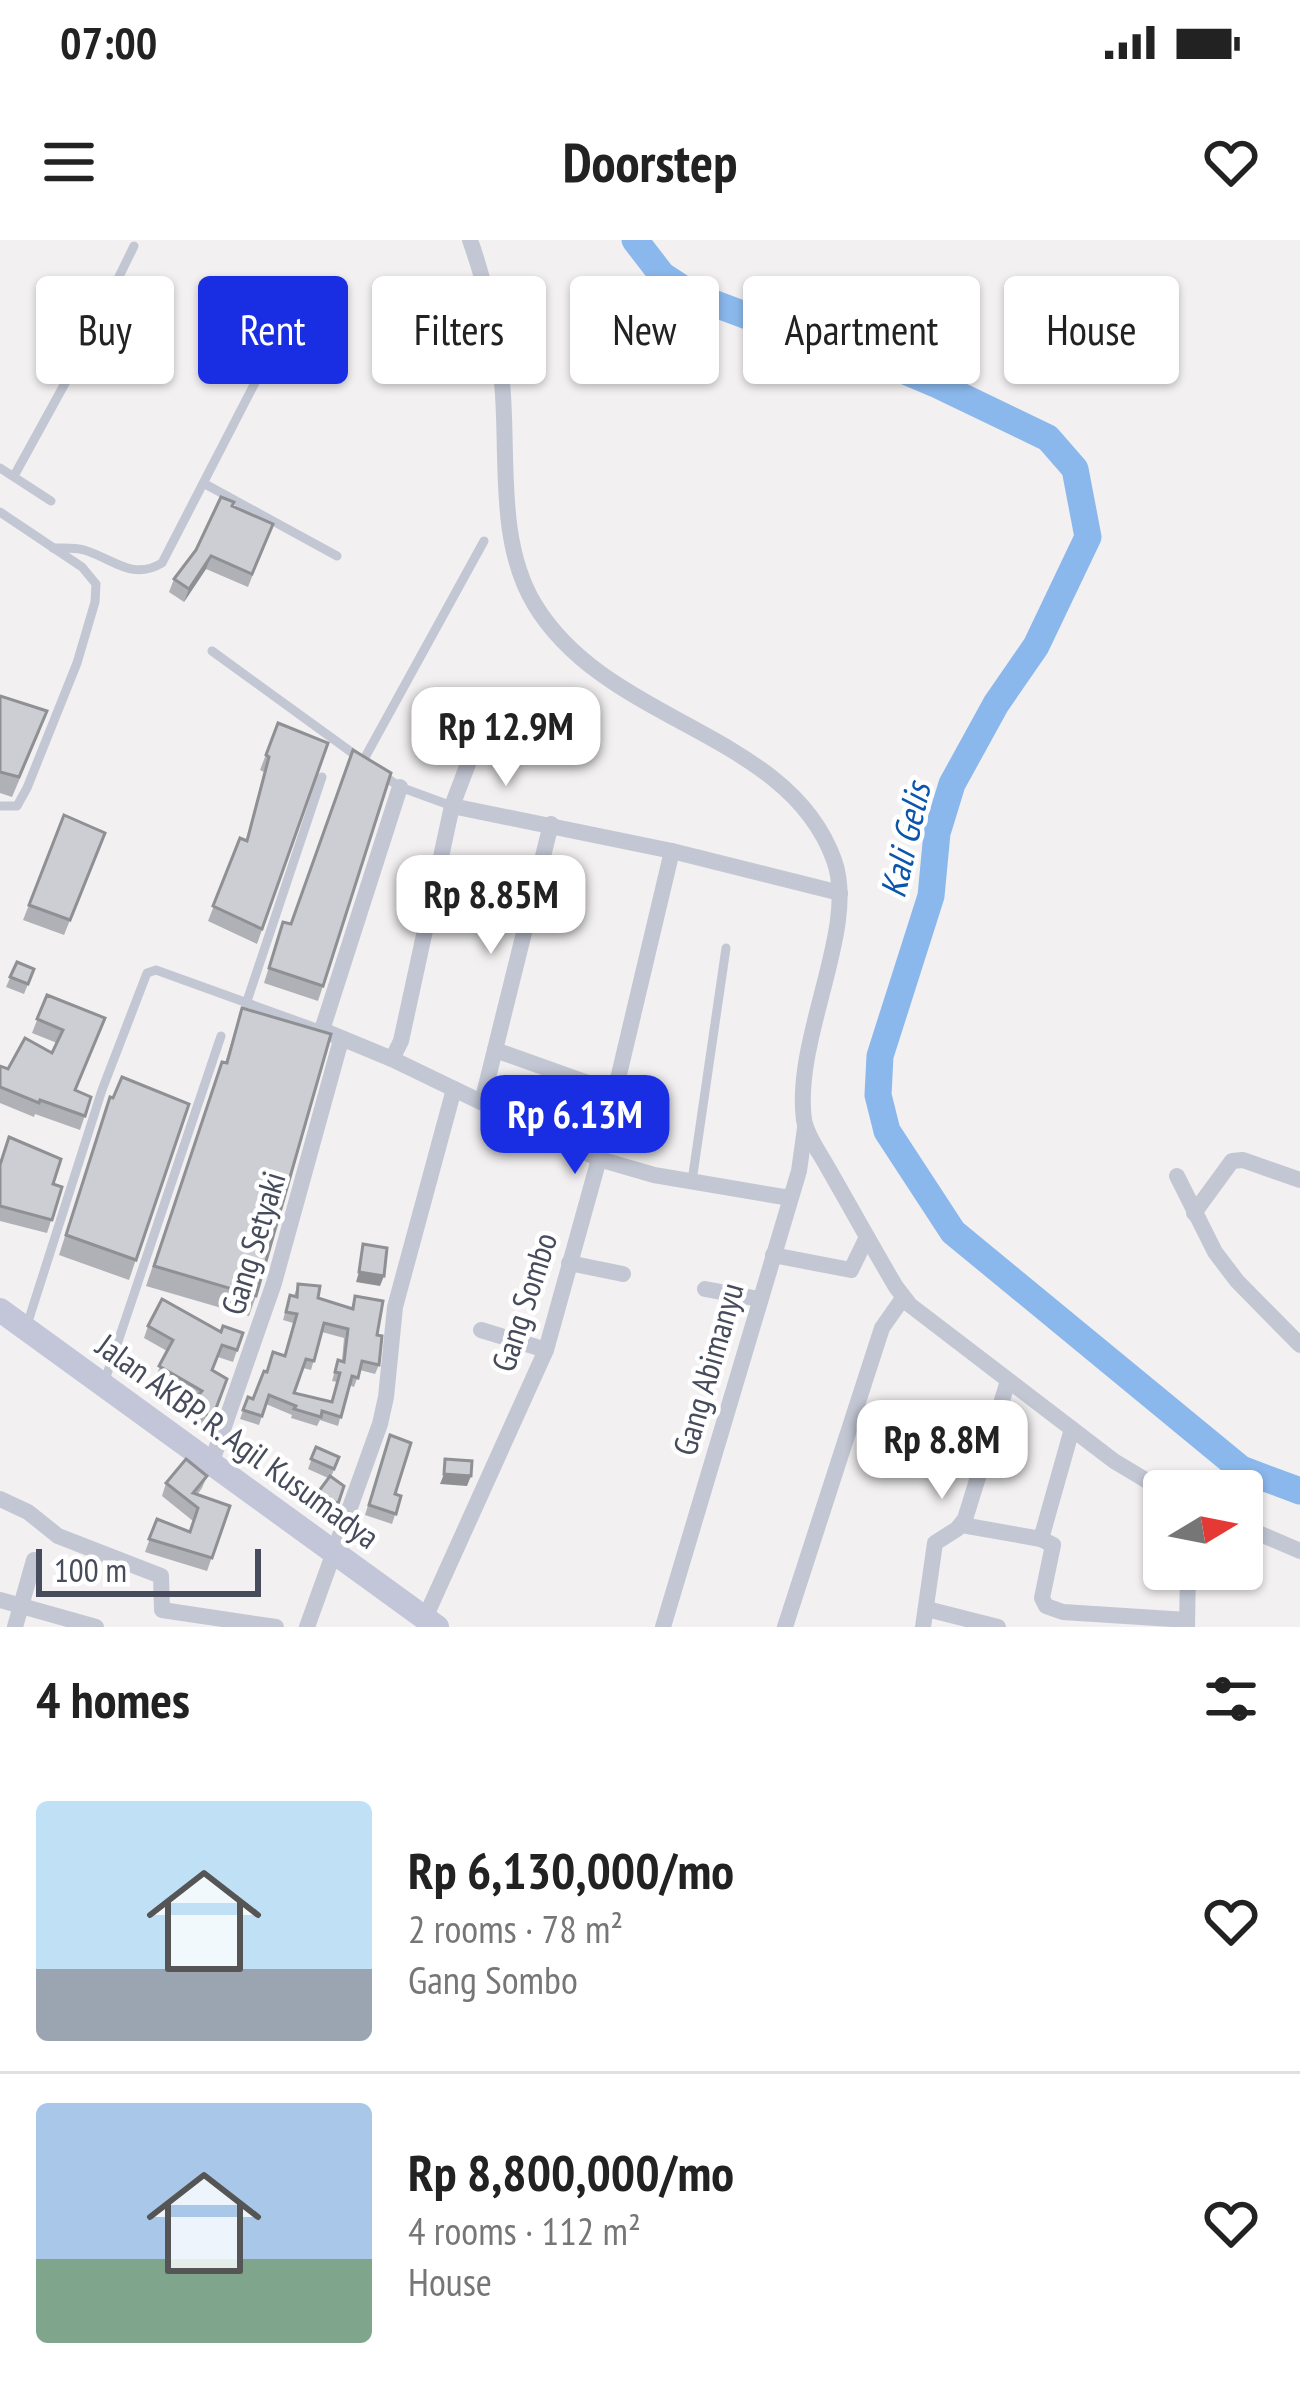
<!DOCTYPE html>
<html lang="en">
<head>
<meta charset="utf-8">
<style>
  body { margin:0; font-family:"PT Sans Narrow",sans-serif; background:#f6f6f6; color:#222; height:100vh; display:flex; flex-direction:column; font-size:45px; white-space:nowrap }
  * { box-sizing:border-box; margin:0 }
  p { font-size:39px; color:#767676 }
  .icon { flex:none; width:66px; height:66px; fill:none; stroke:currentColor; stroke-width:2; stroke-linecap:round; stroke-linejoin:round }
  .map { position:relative; height:1387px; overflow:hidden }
  .details { display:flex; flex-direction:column; background:#fff; flex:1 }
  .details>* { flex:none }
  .banner { position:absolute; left:36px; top:36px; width:1230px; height:108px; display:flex; gap:24px }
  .needle { width:78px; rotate:80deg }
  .controls { position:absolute; left:1143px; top:1230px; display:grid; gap:24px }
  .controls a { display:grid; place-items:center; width:120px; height:120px; border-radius:12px; background:#fff; box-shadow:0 3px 9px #0004; font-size:60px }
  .scale { position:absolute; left:36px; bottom:30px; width:225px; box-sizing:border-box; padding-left:12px; border:6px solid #474c5d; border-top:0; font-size:33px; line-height:42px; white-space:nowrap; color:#474c5d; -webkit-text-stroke:9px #fff; paint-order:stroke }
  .price { position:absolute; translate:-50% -102px; padding:0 27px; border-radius:24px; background:#fff; color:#222; font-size:39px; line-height:78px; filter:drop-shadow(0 3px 6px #0008) }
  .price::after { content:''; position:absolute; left:50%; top:72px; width:36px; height:27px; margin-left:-18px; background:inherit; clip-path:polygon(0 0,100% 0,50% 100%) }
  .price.active { background:#192ee3; color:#fff }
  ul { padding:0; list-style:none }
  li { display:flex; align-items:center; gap:36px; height:300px; padding:0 36px }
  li+li { border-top:3px solid #e0e0e0 }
  li span { display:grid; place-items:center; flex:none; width:336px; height:240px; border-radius:12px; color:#555 }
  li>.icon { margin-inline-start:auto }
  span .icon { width:144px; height:144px; fill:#fffc; stroke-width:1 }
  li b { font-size:51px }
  h2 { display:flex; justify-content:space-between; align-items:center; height:144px; padding:0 36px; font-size:51px }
  .pill { padding:0 42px; border-radius:12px; background:#fff; box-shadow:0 3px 9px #0004; font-size:42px; line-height:108px }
  .pill.active { background:#192ee3; color:#fff }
  .status { display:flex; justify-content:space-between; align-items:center; height:84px; padding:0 60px; background:#fff; direction:ltr }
  .status svg { height:33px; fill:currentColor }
  header { display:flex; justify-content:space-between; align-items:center; height:156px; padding:0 36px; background:#fff; font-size:54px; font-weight:700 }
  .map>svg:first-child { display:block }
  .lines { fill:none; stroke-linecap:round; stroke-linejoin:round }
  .river { stroke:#8bb8ec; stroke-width:27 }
  .service { stroke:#c3c7d4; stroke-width:9 }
  .minor { stroke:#c3c7d4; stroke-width:16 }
  .secondary { stroke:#c2c6d8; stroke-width:24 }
  .wall { fill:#afb1b6; fill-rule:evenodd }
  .shaded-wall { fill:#8f9094 }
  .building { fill:#ccced4; stroke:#8f9094; stroke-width:3; fill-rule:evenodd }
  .labels { text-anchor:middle; stroke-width:9; stroke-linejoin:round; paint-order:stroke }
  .street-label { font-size:33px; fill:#474c5d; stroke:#fff }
  .water-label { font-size:36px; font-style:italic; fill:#0c55ac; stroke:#fff }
</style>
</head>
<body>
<div class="status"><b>07:00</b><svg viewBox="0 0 49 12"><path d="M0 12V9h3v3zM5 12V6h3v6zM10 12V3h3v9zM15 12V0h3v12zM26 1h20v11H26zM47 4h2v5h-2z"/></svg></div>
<header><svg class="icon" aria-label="menu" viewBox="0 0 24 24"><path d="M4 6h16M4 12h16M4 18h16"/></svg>Doorstep<svg class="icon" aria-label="heart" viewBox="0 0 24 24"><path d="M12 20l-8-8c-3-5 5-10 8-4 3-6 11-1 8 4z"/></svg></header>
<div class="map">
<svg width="1300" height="1387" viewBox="0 0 1300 1387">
  <rect width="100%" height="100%" fill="#f2f0f0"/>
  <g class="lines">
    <!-- river -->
    <polyline class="river" points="635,0 662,35 694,56 761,81 846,106 938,145 1048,198 1075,229 1088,297 1036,406 996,464 952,544 937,593 931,656 880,816 878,855 887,891 953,992 1241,1229 1300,1251"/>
    <!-- service -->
    <g class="service">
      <polyline points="0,228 51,261"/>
      <polyline points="14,236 80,116 134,6"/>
      <polyline points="205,244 337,316"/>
      <polyline points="0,272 82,327 96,344 95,362 77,423 27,548 17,566 0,566"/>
      <path d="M53 308C63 308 74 307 84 310 114 319 132 341 162 323L294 67"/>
      <polyline points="212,411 358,517"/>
      <polyline points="363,521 484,301"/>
      <polyline points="381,534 400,547 452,566"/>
      <polyline points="246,764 322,537"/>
      <polyline points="692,941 726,708"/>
      <polyline points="27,1085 102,850 147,733 156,730 322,790"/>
      <polyline points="104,1143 221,796"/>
    </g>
    <!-- minor -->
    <g class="minor">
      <path d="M470 0C486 45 497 94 502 142 509 215 496 301 535 365 608 485 788 491 834 620 859 688 793 798 804 880 807 897 820 913 828 928 851 968 873 1008 896 1047L910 1065 1114 1221 1164 1251"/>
      <polyline points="400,547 322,790 392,819 401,801 452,566 672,611 840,653"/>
      <polyline points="452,566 479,495"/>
      <polyline points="495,810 588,843"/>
      <polyline points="392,819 599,919 654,935 790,958"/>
      <polyline points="482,862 551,584"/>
      <polyline points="1177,936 1215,1012 1237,1041 1300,1105"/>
      <polyline points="1194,973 1232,921 1243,920 1300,940"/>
      <polyline points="773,1015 851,1030 867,997"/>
      <polyline points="569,1023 623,1034"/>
      <polyline points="705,1049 759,1059"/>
      <polyline points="481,1090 546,1110"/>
      <polyline points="212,1221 274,1043 341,800"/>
      <polyline points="0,1259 28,1272 58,1296 161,1336 162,1370 276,1387"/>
      <polyline points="962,1285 1041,1299 1072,1189"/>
      <polyline points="1242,1286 1300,1311"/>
      <polyline points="1041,1299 1053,1305 1042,1358 1046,1366 1063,1372 1187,1380"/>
      <polyline points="0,1360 96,1387"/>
      <polyline points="927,1369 998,1387"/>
      <polyline points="425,1378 546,1110 599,919 672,611"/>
      <polyline points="15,1387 34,1320"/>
      <polyline points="307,1387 380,1184 386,1157 395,1067 454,849"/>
      <polyline points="663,1387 799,931 805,888"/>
      <polyline points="785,1387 882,1088 903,1058"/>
      <polyline points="923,1387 935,1303 957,1289 965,1279 1008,1141"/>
      <polyline points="1187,1387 1188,1329"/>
    </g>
    <!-- secondary -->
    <polyline class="secondary" points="0,1070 437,1387"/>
  </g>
  <!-- wall -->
  <g class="wall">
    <polygon points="232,266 273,284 248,347 206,329 184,362 169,352 174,339"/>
    <polygon points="0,456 40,491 12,557 0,553"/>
    <polygon points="278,483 328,503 257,704 208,681 240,598 246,601 264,532 260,530"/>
    <polygon points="64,575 105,593 64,695 23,680"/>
    <polygon points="283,682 323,746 318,761 264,743"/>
    <polygon points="17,722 34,729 24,754 6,747"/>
    <polygon points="47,755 105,778 76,851 91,857 80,890 35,874 34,877 0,863 0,826 8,829 52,813 57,803 32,793"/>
    <polygon points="242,768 256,1056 249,1076 146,1046 215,842 225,823"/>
    <polygon points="189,864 129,1040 59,1015 103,877"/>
    <polygon points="0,923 62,947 47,993 0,981"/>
    <path d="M298 1044 318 1058 351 1068 355 1056 377 1095 379 1125 375 1134 360 1130 354 1147 349 1145 338 1186 320 1180 317 1186 291 1178 292 1175 266 1164 259 1185 240 1179 248 1157 253 1159 267 1132 284 1116 293 1083 283 1080 290 1055 294 1056ZM322 1092 344 1098 342 1121 338 1120 332 1141 337 1142 331 1162 294 1153 303 1128 311 1130Z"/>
    <polygon points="148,1086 243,1093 233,1122 218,1117 212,1131 227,1139 208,1191 188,1175 194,1161 155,1138 167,1111 144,1098"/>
    <polygon points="390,1195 395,1254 401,1256 392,1284 365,1275"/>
    <polygon points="316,1207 339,1217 331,1237 344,1246 334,1274 315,1261 319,1251 328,1238 308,1229"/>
    <polygon points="207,1236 202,1248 197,1255 230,1266 207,1331 145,1312 157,1279 189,1292 193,1281 162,1256 166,1243"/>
  </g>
  <!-- shaded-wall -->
  <g class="shaded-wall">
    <polygon points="211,316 206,329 184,362 189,349"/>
    <polygon points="359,1032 384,1036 380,1046 356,1042"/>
    <polygon points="444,1234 471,1236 467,1246 440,1244"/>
  </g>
  <!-- building -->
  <g class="building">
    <polygon points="221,257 234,262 232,266 273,284 252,334 211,316 189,349 174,339 196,310"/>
    <polygon points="0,456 47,471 19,537 0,532"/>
    <polygon points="278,483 328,503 262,689 213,666 240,598 247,601 269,517 266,515"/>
    <polygon points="353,510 391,533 323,746 269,728 283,682 291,684"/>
    <polygon points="64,575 105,593 70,680 29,665"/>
    <polygon points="17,722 34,729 28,744 10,737"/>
    <polygon points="47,755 105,778 75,850 91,857 85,876 40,860 39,863 0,847 0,826 8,829 25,798 52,813 63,790 37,779"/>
    <polygon points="242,768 331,794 256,1056 154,1026 222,822 227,823"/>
    <polygon points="122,837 189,864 136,1020 66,995 110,857 113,858"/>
    <polygon points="9,897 61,919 53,944 62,947 52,980 0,966 0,925"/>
    <polygon points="363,1004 387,1008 384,1036 359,1032"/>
    <path d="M298 1044 320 1046 318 1058 353 1069 355 1056 383 1061 377 1095 382 1096 379 1125 362 1121 358 1138 352 1136 341 1177 322 1171 321 1177 294 1169 296 1166 269 1155 262 1176 243 1170 248 1157 253 1159 264 1131 267 1132 273 1112 285 1116 297 1074 286 1072 290 1055 297 1057ZM324 1083 348 1089 344 1122 338 1120 335 1132 340 1133 332 1162 294 1153 306 1119 314 1121Z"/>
    <polygon points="162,1059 221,1092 223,1086 243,1093 237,1110 222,1105 212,1130 227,1139 212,1179 192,1163 202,1151 159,1126 173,1100 148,1086"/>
    <polygon points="390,1195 411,1203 395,1254 401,1256 396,1274 369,1265"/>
    <polygon points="316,1207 339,1217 334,1229 311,1219"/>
    <polygon points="186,1219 207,1236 193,1253 230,1266 212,1318 149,1299 157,1279 190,1292 198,1268 166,1243"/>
    <polygon points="445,1219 472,1221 471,1236 444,1234"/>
    <polygon points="330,1236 344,1246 338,1264 319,1251"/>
  </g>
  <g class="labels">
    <!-- street labels -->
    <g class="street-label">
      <text transform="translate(253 1003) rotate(-73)" y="12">Gang Setyaki</text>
      <text transform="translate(524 1062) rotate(-72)" y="12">Gang Sombo</text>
      <text transform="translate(708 1129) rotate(-74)" y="12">Gang Abimanyu</text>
      <text transform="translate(238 1201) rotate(36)" y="12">Jalan AKBP. R. Agil Kusumadya</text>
    </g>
    <!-- water labels -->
    <g class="water-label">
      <text transform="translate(905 600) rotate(-77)" y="13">Kali Gelis</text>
    </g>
  </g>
</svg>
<div class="controls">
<a><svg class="needle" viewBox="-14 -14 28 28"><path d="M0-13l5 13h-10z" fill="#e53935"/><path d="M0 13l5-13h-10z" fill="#767676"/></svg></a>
</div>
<div class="scale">100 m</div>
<b class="price" style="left:506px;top:549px">Rp 12.9M</b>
<b class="price" style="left:491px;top:717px">Rp 8.85M</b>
<b class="price active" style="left:575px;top:937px">Rp 6.13M</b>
<b class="price" style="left:942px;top:1262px">Rp 8.8M</b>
<div class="banner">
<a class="pill">Buy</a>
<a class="pill active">Rent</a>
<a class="pill">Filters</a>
<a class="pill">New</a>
<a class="pill">Apartment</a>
<a class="pill">House</a>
</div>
</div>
<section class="details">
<h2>4 homes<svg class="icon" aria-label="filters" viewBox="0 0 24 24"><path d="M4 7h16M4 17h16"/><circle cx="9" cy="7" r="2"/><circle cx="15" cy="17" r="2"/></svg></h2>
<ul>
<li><span style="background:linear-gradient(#bfe0f5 70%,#9aa5b1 0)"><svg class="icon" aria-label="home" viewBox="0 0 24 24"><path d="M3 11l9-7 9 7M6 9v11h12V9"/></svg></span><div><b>Rp 6,130,000/mo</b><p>2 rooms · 78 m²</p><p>Gang Sombo</p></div><svg class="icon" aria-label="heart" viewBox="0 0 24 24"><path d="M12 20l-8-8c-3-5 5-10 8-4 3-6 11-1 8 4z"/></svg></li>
<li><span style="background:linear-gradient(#a9c7e8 65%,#7fa58c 0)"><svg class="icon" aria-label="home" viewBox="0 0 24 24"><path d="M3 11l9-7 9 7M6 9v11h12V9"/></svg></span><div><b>Rp 8,800,000/mo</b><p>4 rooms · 112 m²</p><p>House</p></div><svg class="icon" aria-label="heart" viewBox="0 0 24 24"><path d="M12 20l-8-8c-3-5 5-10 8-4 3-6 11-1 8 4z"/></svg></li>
</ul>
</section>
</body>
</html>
